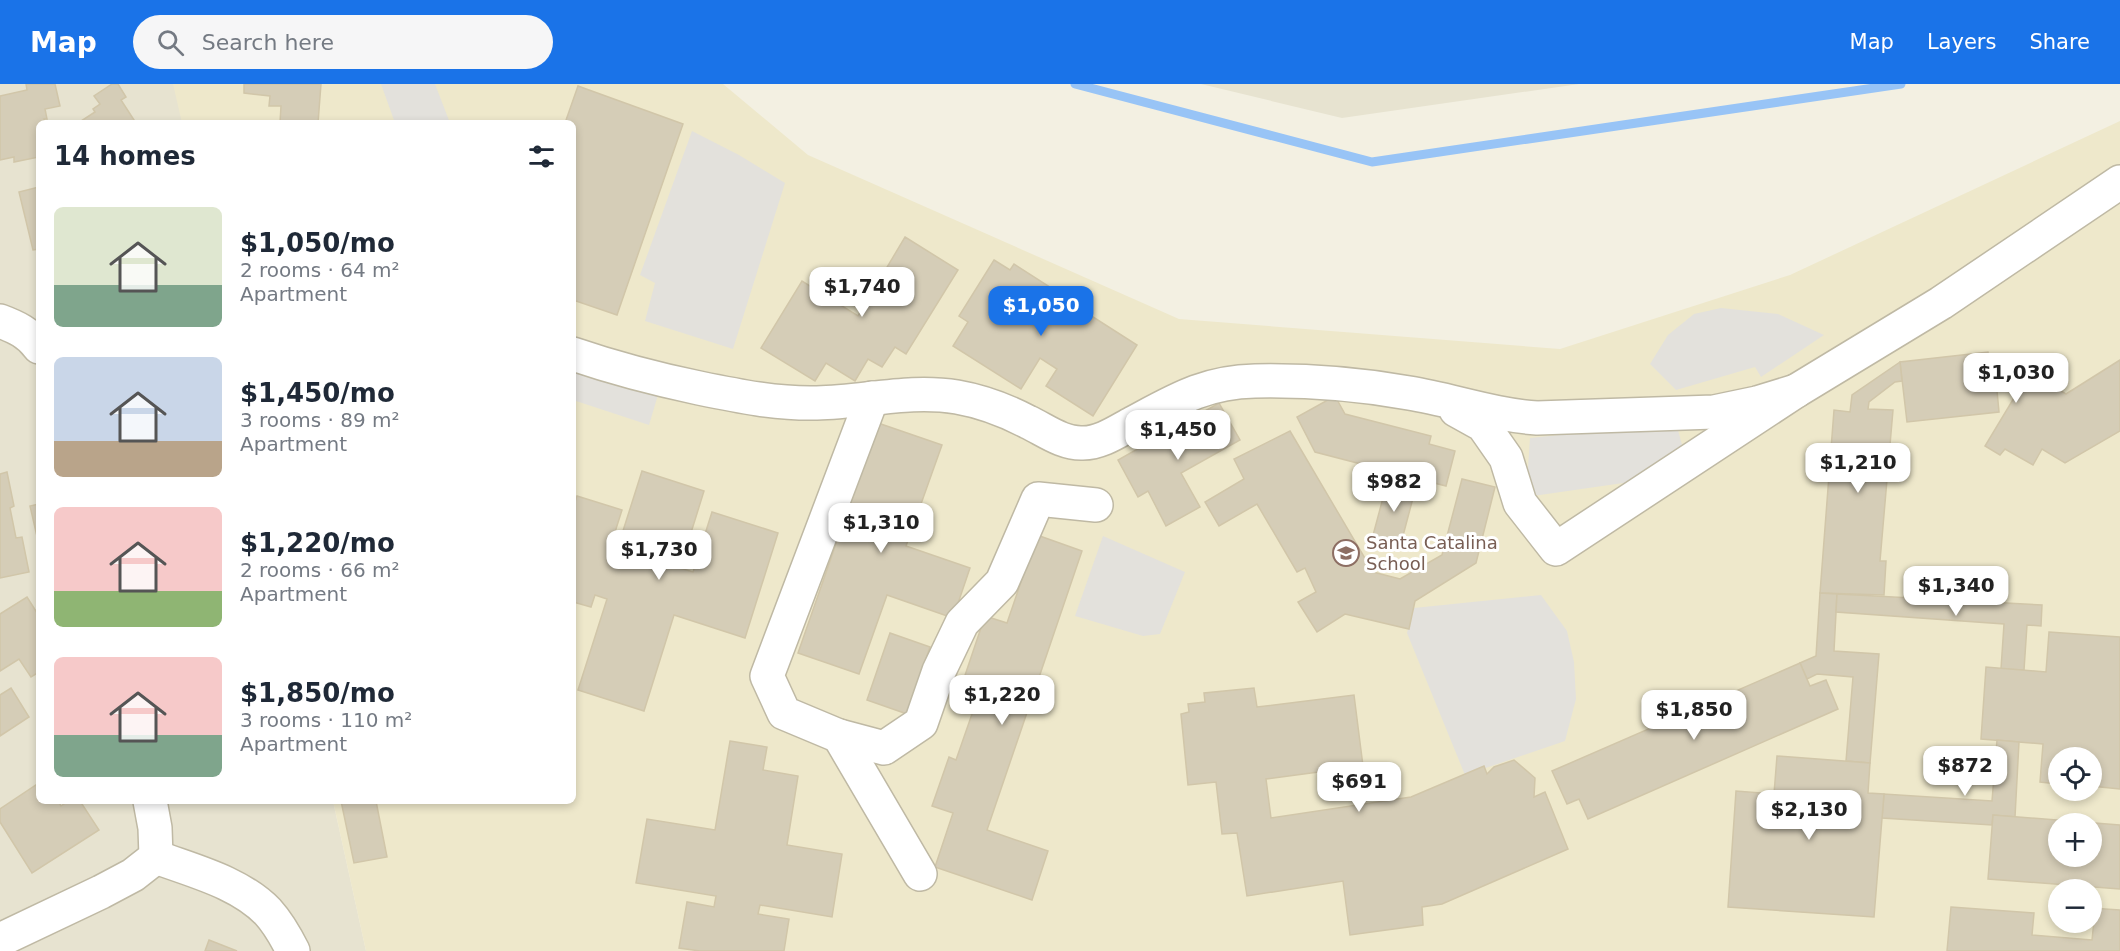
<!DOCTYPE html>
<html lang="en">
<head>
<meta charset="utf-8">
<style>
  body { margin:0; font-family:"DejaVu Sans",sans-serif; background:#f6f6f7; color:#1f2937; height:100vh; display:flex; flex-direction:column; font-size:22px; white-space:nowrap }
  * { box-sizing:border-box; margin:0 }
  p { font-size:20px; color:#747a83 }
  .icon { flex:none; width:33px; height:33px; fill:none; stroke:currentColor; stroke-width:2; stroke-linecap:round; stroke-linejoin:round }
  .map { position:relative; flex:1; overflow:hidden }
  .side { position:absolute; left:36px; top:36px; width:540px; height:684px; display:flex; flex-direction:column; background:#fff; border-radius:9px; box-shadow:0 3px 9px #0003 }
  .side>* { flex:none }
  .tools { position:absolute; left:2048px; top:663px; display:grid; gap:12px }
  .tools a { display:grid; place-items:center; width:54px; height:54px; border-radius:50%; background:#fff; box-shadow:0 3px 9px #0003; font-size:30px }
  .price { position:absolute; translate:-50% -51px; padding:0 14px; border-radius:12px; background:#fff; color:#222; font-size:20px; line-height:39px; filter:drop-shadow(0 2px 3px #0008) }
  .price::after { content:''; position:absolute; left:50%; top:36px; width:18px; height:14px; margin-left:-9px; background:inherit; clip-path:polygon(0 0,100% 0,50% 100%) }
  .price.on { background:#1a73e8; color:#fff }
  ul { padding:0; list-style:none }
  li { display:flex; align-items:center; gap:18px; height:150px; padding:0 18px }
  li span { display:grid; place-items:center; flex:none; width:168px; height:120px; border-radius:9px; color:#555 }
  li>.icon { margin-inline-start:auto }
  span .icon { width:72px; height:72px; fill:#fffc; stroke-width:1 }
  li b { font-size:26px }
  h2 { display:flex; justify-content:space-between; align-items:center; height:72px; padding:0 18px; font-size:26px }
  header { display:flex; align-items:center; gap:36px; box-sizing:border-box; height:84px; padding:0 30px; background:#1a73e8; color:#fff }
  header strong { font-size:28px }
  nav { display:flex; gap:33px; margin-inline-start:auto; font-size:21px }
  .search { width:420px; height:54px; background:#f6f6f7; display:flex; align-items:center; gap:15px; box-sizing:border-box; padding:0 21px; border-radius:33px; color:#747a83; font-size:22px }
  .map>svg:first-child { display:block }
  .residential { fill:#e7e3d0 }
  .education { fill:#eee8cb; fill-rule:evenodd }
  .parking { fill:#e3e1dc }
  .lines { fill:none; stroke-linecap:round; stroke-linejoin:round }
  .stream { stroke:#98c4f6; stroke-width:9 }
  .building { fill:#d5cdb7; stroke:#d1c6a9; stroke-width:1.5; fill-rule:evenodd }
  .minor-casing { stroke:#bfb9a4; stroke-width:36 }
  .minor { stroke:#fff; stroke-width:33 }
  .labels { text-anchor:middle; stroke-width:6; stroke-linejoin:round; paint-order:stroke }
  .education-label { font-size:18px; fill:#785e54; stroke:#fff; text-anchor:start }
</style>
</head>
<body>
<header>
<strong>Map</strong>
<div class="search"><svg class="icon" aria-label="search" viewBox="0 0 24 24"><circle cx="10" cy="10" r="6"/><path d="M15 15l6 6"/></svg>Search here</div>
<nav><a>Map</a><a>Layers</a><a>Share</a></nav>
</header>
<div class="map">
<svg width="2120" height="867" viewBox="0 0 2120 867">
  <rect width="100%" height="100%" fill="#f3f0e2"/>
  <!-- residential -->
  <g class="residential">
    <polygon points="0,0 178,0 186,39 39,39 39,717 333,717 366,867 0,867"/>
    <polygon points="1201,0 1579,0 1342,34"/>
  </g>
  <!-- education -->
  <path class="education" d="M173 0H723L808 71 1179 235 1560 265 1790 191 2120 37V867H366L333 717H573V39H182ZM2058 674H2091V706H2058ZM2058 740H2091V772H2058ZM2058 806H2091V838H2058Z"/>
  <!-- parking -->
  <g class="parking">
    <polygon points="381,0 435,0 450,39 395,39"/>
    <polygon points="692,47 739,71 785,99 733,265 645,237 655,199 640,191"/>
    <polygon points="1721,224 1778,230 1824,251 1761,293 1755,283 1676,306 1650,280 1668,251 1694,230"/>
    <polygon points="573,284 658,311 649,341 573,316"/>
    <polygon points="1676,339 1684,368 1644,396 1526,413 1530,354"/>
    <polygon points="1103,452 1185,488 1160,550 1143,552 1075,532"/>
    <polygon points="1541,511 1567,547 1574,578 1576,615 1565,657 1465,691 1407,549 1414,524"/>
  </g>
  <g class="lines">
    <!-- stream -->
    <polyline class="stream" points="1075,0 1372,78 1901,0"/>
  </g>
  <!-- building -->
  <g class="building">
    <polygon points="26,0 55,0 60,22 45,25 47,35 44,35 45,39 39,39 39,73 14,78 14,73 0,76 0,12 27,6"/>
    <polygon points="112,0 118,0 126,13 121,16 136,39 78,39 95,28 93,25 100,20 94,12"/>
    <polygon points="244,0 321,0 318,39 280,39 281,22 269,22 270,12 244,9"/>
    <polygon points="578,2 683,40 617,231 573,216 573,39 565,39"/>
    <polygon points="39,103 39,165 33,166 19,108"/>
    <polygon points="905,153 958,186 906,270 895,263 882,283 868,275 855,297 826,279 815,297 761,264 802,197 858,232"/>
    <polygon points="994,176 1010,186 1014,180 1070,216 1066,222 1086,235 1090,231 1137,261 1093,332 1046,302 1057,285 1040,274 1021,305 953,262 968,238 959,232"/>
    <polygon points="1988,268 1989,279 2010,277 2066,310 2120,276 2120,347 2065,379 2042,365 2033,381 2005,365 2000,371 1985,362 2020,304 2004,295 1996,296 1999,328 1907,338 1900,278"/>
    <polygon points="1900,278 1902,297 1895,298 1869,318 1868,325 1893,326 1880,477 1886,477 1884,511 1820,509 1834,326 1850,328 1852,311"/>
    <polygon points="1335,312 1345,330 1431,352 1429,360 1455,367 1446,402 1315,368 1297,333"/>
    <polygon points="1219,319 1240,356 1181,389 1200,423 1166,442 1148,407 1138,413 1118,376"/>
    <polygon points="878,339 942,361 906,462 970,484 953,534 887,511 859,590 798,569"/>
    <polygon points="1290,347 1373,488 1400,495 1442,471 1462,395 1495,403 1476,479 1415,517 1409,545 1345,530 1317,548 1298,518 1316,508 1305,484 1297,488 1257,420 1219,442 1205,418 1244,395 1234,375"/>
    <polygon points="642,387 704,407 680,484 693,488 712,428 778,449 745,554 674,531 644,627 578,606 607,515 595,511 591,523 573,518 573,423 577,412 622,426 615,448 622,450"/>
    <polygon points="7,388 14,422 10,424 16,454 22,453 29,488 0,494 0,390"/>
    <polygon points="1407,396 1417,399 1400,463 1372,455 1387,399 1404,403"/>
    <polygon points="39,420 39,461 30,422"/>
    <polygon points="1037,451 1082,467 987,746 1048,767 1032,816 935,783 953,729 932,722 949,673 956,676 972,630 954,624 985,532 1007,539"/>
    <polygon points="1820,509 1837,510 1834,567 1879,570 1870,679 1846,677 1853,593 1817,590 1807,595 1800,579 1816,572"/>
    <polygon points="1837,510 2042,521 2041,542 2027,541 2024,586 2001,585 2004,540 1836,528"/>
    <polygon points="27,513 39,532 39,588 31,593 19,575 0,587 0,530"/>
    <polygon points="2049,548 2120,553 2120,705 2091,702 2091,674 2058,674 2058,700 2040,698 2043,660 1981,655 1986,583 2046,588"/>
    <polygon points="890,549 930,563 907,630 867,616"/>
    <polygon points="1800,579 1810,602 1826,596 1838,625 1588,735 1579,715 1567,720 1552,687"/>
    <polygon points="11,604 29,633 0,652 0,611"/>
    <polygon points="1254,604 1257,623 1354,611 1363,682 1266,695 1271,734 1411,713 1484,682 1487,690 1494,683 1514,676 1535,694 1534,713 1545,708 1568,765 1442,820 1422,823 1423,841 1350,851 1343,797 1247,812 1237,749 1222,750 1216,698 1188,701 1181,630 1189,628 1188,620 1205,618 1204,609"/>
    <polygon points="1997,656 2019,658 2015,733 1993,731 1992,741 1882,734 1884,710 1992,717"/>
    <polygon points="730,657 767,663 763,686 798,692 787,761 842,770 832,833 760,821 758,830 789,835 784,867 700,867 679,864 687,818 714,823 716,812 636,799 647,735 715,746"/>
    <polygon points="1777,672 1870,679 1868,709 1884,710 1874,833 1728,823 1736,707 1774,710"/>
    <polygon points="39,699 39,717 58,717 61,722 68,717 80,717 99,746 32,789 0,738 0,725"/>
    <polygon points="341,717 376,717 387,773 354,779"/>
    <path d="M1993 731 2120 741V805L1988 795ZM2058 740H2091V772H2058Z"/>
    <polygon points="1951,823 2034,829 2032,851 2092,856 2094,837 2091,837 2091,824 2120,826 2120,867 1947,867"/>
    <polygon points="209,856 237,867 205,867"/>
  </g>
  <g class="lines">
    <defs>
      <g id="minor">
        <path d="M0 237C16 243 29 249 39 263"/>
        <path d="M573 270C614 284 656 295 699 304 738 312 777 320 817 319 865 318 910 305 957 313 980 317 1007 327 1028 338 1045 346 1063 360 1083 359 1101 359 1118 347 1133 339 1176 316 1205 298 1255 297 1306 296 1358 300 1409 309 1452 316 1493 331 1537 334L1714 328 1757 319 1796 307"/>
        <polyline points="872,314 767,592 784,629 839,652 884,664 921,639 939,587 962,539 1002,498 1038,415 1096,421"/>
        <polyline points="1456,326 1483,341 1506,374 1520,419 1556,465 1796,307 1941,219 2120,98"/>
        <polyline points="839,652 920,790"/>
        <path d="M156 773C193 787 239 798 268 828 278 839 286 853 293 867"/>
        <polyline points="0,856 101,808 133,791 156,773 155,744 150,717"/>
      </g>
    </defs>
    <!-- minor casing -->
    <use href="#minor" class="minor-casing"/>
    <!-- minor -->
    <use href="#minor" class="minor"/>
  </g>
  <!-- icons -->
  <defs>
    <symbol id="school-ring" viewBox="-11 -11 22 22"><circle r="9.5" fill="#fff" stroke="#8d6e63" stroke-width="1.5"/><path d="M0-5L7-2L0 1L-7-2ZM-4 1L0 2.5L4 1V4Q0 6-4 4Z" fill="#8d6e63"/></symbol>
  </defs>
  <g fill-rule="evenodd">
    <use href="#school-ring" x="1331" y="454" width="30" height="30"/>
  </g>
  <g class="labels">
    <!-- education labels -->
    <g class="education-label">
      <text x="1366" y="465">Santa Catalina<tspan x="1366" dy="21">School</tspan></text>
    </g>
  </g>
</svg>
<div class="tools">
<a><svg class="icon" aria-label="locate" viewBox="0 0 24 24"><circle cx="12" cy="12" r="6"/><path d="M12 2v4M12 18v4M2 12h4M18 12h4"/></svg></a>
<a>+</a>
<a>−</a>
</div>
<b class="price" style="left:862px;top:234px">$1,740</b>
<b class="price on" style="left:1041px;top:253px">$1,050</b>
<b class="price" style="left:2016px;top:320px">$1,030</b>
<b class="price" style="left:1178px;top:377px">$1,450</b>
<b class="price" style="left:1858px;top:410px">$1,210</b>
<b class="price" style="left:1394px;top:429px">$982</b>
<b class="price" style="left:881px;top:470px">$1,310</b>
<b class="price" style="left:659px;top:497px">$1,730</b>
<b class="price" style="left:1956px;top:533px">$1,340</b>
<b class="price" style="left:1002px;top:642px">$1,220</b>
<b class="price" style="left:1694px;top:657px">$1,850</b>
<b class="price" style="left:1965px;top:713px">$872</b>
<b class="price" style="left:1359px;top:729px">$691</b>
<b class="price" style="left:1809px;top:757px">$2,130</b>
<section class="side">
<h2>14 homes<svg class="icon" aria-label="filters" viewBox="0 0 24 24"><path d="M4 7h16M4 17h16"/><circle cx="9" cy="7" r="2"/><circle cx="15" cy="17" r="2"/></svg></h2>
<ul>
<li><span style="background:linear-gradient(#dfe7d0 65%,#7fa58c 0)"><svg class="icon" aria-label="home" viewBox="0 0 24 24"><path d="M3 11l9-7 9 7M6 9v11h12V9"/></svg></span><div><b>$1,050/mo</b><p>2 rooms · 64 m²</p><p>Apartment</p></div></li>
<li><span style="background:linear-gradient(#c9d6e8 70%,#b9a48a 0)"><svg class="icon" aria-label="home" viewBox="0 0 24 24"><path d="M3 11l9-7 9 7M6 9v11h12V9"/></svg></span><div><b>$1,450/mo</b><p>3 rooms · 89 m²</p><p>Apartment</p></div></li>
<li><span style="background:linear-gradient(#f6c9c9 70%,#8fb573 0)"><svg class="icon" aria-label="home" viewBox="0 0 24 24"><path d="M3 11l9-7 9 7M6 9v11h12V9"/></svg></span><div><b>$1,220/mo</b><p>2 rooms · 66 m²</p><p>Apartment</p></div></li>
<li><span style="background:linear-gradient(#f6c9c9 65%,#7fa58c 0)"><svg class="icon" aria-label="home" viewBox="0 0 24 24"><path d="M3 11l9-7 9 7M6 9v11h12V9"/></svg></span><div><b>$1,850/mo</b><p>3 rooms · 110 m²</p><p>Apartment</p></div></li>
</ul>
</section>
</div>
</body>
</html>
